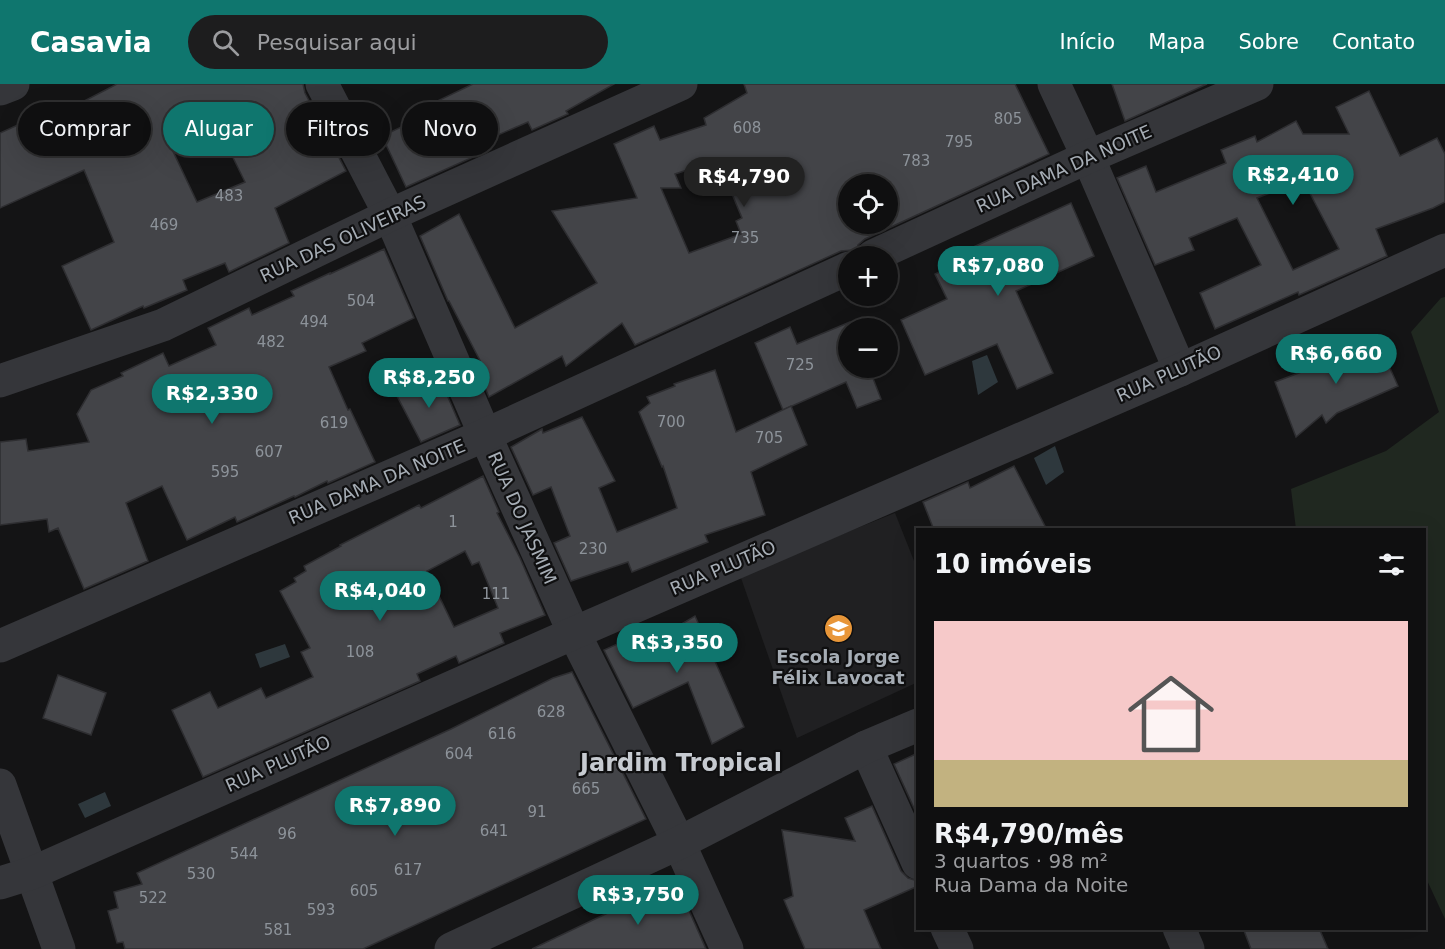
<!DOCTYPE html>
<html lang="pt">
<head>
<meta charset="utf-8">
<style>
  body { margin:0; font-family:"DejaVu Sans",sans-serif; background:#1d1d1e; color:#f1f3f6; height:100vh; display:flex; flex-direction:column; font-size:22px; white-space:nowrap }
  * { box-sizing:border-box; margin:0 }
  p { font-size:20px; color:#9b9c9f }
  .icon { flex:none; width:33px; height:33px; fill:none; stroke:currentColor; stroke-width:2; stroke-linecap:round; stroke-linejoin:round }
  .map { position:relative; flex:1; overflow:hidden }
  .sheet { position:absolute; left:916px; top:444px; width:510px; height:402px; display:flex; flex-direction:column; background:#0f0f10; border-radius:0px; box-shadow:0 6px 24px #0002,0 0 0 2px #2f2f30 }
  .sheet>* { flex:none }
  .top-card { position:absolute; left:18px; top:18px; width:570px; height:54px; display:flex; gap:12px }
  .buttons { position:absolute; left:838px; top:90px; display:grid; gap:12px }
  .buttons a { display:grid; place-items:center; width:60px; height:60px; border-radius:50%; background:#0f0f10; box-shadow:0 6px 24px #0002,0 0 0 2px #2f2f30; font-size:30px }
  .price { position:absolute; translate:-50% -51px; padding:0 14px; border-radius:21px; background:#0f766e; color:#fff; font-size:20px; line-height:39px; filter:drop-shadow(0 2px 3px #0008) }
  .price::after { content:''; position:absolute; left:50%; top:36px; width:18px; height:14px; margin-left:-9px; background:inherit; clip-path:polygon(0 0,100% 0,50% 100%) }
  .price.current { background:#222; color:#fff }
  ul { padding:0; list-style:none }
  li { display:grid; align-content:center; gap:12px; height:318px; padding:0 18px }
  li+li { border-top:2px solid #2f2f30 }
  li span { display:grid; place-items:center; height:186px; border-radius:0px; color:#555 }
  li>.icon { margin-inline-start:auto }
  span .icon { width:108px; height:108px; fill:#fffc; stroke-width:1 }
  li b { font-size:26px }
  h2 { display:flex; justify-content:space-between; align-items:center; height:72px; padding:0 18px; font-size:26px }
  .pill { padding:0 21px; border-radius:27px; background:#0f0f10; box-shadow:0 6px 24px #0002,0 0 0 2px #2f2f30; font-size:21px; line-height:54px }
  .pill.current { background:#0f766e; color:#fff }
  header { display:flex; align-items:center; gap:36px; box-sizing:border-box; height:84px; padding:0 30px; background:#0f766e; color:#fff }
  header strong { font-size:28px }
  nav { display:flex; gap:33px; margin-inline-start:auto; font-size:21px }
  .search { width:420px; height:54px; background:#1d1d1e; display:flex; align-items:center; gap:15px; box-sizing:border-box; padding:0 21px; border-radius:33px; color:#9b9c9f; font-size:22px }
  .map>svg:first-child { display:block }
  .built { fill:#202022 }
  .green { fill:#202820 }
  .water { fill:#2e383d }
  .building { fill:#434448; stroke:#2e2e31; stroke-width:1.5; fill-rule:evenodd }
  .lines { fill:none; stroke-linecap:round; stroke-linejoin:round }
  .minor { stroke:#35363a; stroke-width:33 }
  .labels { text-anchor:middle; stroke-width:4.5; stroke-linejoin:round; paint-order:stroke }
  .number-label { font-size:15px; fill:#8d939a }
  .street-label { font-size:18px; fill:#a6adb5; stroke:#0f0f10 }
  .poi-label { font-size:18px; font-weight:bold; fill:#a6adb5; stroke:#0f0f10 }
  .district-label { font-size:24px; font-weight:bold; fill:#c7cbd1; stroke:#0f0f10 }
</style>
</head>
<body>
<header>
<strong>Casavia</strong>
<div class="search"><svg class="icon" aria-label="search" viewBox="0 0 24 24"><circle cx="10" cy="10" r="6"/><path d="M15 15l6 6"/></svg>Pesquisar aqui</div>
<nav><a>Início</a><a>Mapa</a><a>Sobre</a><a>Contato</a></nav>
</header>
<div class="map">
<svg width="1445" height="865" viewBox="0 0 1445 865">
  <rect width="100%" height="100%" fill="#141415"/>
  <!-- built -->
  <polygon class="built" points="895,429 918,487 918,598 797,654 740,491"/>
  <!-- green -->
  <polygon class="green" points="1445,213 1445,835 1425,792 1425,446 1296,445 1291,405 1386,367 1439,328 1411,248 1441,214"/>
  <!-- water -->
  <g class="water">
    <polygon points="987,271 998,298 978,311 972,277"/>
    <polygon points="1055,362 1064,388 1046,401 1034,374"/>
    <polygon points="285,560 290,573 260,584 255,570"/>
    <polygon points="105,708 111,722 85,734 78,720"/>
  </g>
  <!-- building -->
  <g class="building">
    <path d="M117 0H303L305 9 346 87 275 124 289 159 229 188 225 179 183 196 187 206 144 224 143 222 91 246 62 182 114 158 84 86 0 124V49L64 20 67 26ZM217 41 245 98 197 118 171 63Z"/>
    <polygon points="473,0 614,0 566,27 568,30 532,46 528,38 484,57 489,66 406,103 382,52 410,39 406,32"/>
    <path d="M744 0H1015L1049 70 865 155 858 161 857 164 853 166 841 167 635 261 622 239 566 282 562 272 489 313 480 292 486 288 449 217H448L420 152 459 130 515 244 597 199 552 127 637 114 614 60 654 42 660 56 706 41 704 34 747 9ZM718 76 742 134 736 137 741 150 689 169 661 104H681L675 90ZM849 100H888V140H849Z"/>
    <polygon points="1112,0 1207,0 1125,37"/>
    <path d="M1369 7 1400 72 1437 54 1445 70V118L1433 124 1376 145 1387 172 1299 211 1298 208 1215 245 1200 209 1261 181 1237 134 1189 154 1194 166 1155 181 1117 94 1146 82 1156 108 1226 79 1221 66 1255 52 1257 58 1296 37 1303 50H1349L1336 23ZM1303 96 1339 165 1293 186 1257 114Z"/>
    <polygon points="1071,119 1094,172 1016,207 1053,289 1017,305 997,260 925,291 901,236 947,215 935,190 972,172 969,165"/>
    <polygon points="384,165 414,234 362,259 366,267 329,283 348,326 350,325 375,378 328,399 327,397 295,413 294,412 237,438 235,433 187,456 162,402 126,419 148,477 84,505 58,444 49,448 47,435 0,441 0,358 26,355 28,367 89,358 77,330 91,306 123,292 121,289 163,269 169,282 216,261 208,244 249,224 252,231 294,212 291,207 330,189 330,190"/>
    <polygon points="850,238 853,244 849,244 849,284 869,284 881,315 857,324 846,298 783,326 755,259 790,243 797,260"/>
    <polygon points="1376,253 1398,302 1337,329 1326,339 1322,331 1296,353 1275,298 1304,287 1303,284"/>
    <polygon points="715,286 736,348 791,322 807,361 751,388 765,431 705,451 708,458 632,488 628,478 571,497 554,459 570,452 551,403 533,411 511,363 542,345 543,349 582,333 615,397 599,404 617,448 677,424 663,382 662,383 639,328 650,319 647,313 675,302 674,300"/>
    <polygon points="438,290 460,341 421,358 397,312"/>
    <polygon points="1014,382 1047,446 934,446 923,418 968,398 970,404"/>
    <path d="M483 392 499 428 497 429 520 474 545 531 500 549 504 559 459 579 456 572 417 590 420 597 203 693 172 626 210 608 218 624 261 604 266 614 313 593 301 568 310 564 280 507 296 498 294 494 306 487 304 482 341 462 340 461 419 421 421 424ZM465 467 472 481 479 478 498 524 454 543 427 487Z"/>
    <polygon points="695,532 744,643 712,660 688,598 633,624 604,566 648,546 653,557"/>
    <polygon points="572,588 646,735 363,865 125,865 123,858 117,859 108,827 118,824 114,808 142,800 137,789 451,645 553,594"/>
    <polygon points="58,591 106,609 91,651 43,634"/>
    <polygon points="918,669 918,733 894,680"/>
    <polygon points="872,722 901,787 908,794 918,797 918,802 864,826 881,865 805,865 784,816 793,812 782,746 855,757 845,734"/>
    <polygon points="676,797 706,865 532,865 595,835"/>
    <polygon points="1243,844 1319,844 1328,865 1251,865"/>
  </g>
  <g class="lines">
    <!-- minor -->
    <g class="minor">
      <polyline points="322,0 390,131 485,351 574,549 679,759 727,865"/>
      <polyline points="1054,0 1088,73 1180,286"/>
      <polyline points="0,5 13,0"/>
      <polyline points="873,172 1088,73 1257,0"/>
      <polyline points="0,297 163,241 390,131 681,0"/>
      <polyline points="0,562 485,351 849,184"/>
      <polyline points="866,663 918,779"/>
      <polyline points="0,701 59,865"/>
      <polyline points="0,799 32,789 574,549 1180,286 1445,166"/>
      <polyline points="947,844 957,865"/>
      <polyline points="1179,844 1188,865"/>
      <polyline points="451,865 679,759 866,663 918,641"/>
    </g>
  </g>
  <!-- icons -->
  <defs>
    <symbol id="school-disc" viewBox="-11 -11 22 22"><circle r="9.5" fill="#e89639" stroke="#0f0f10"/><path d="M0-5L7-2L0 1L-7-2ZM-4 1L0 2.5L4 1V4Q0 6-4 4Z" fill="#fff"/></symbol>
  </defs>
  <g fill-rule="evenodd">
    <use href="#school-disc" x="822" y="528" width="33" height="33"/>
  </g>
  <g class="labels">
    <!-- number labels -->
    <g class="number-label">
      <text x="1008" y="40">805</text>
      <text x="747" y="49">608</text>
      <text x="959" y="63">795</text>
      <text x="916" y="82">783</text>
      <text x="229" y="117">483</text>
      <text x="164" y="146">469</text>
      <text x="745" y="159">735</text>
      <text x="361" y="222">504</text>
      <text x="314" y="243">494</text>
      <text x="271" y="263">482</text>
      <text x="800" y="286">725</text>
      <text x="671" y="343">700</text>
      <text x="334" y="344">619</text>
      <text x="769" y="359">705</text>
      <text x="269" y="373">607</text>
      <text x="225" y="393">595</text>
      <text x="453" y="443">1</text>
      <text x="593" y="470">230</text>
      <text x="496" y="515">111</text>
      <text x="360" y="573">108</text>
      <text x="551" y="633">628</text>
      <text x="502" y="655">616</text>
      <text x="459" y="675">604</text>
      <text x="586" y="710">665</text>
      <text x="537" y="733">91</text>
      <text x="494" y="752">641</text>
      <text x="287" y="755">96</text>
      <text x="244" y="775">544</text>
      <text x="408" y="791">617</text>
      <text x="201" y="795">530</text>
      <text x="364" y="812">605</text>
      <text x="153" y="819">522</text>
      <text x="321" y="831">593</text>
      <text x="278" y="851">581</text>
    </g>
    <!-- street labels -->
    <g class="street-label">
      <text transform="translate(1064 85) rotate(-24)" y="6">RUA DAMA DA NOITE</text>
      <text transform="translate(343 155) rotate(-25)" y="6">RUA DAS OLIVEIRAS</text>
      <text transform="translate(1169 290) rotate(-24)" y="6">RUA PLUTÃO</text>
      <text transform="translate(377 398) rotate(-23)" y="6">RUA DAMA DA NOITE</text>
      <text transform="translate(522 434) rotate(66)" y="6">RUA DO JASMIM</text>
      <text transform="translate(723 484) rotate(-23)" y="6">RUA PLUTÃO</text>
      <text transform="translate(278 680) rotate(-24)" y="6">RUA PLUTÃO</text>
    </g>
    <!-- poi labels -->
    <g class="poi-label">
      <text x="838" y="579">Escola Jorge<tspan x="838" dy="21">Félix Lavocat</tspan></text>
    </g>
    <!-- district labels -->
    <g class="district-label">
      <text x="681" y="687">Jardim Tropical</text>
    </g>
  </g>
</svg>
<div class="buttons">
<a><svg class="icon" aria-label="locate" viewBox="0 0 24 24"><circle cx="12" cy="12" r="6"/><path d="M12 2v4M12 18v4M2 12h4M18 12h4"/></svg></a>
<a>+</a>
<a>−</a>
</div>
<b class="price" style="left:1293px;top:122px">R$2,410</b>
<b class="price current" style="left:744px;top:124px">R$4,790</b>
<b class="price" style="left:998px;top:213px">R$7,080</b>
<b class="price" style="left:1336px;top:301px">R$6,660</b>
<b class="price" style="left:429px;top:325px">R$8,250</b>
<b class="price" style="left:212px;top:341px">R$2,330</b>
<b class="price" style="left:380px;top:538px">R$4,040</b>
<b class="price" style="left:677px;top:590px">R$3,350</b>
<b class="price" style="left:395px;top:753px">R$7,890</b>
<b class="price" style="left:638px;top:842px">R$3,750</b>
<div class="top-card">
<a class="pill">Comprar</a>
<a class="pill current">Alugar</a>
<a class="pill">Filtros</a>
<a class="pill">Novo</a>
</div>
<section class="sheet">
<h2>10 imóveis<svg class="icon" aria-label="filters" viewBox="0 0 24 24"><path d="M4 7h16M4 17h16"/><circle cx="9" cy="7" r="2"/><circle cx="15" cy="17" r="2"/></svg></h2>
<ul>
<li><span style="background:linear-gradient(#f6c9c9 75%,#c2b280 0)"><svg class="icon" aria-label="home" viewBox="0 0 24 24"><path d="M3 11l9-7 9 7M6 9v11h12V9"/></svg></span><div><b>R$4,790/mês</b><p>3 quartos · 98 m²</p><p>Rua Dama da Noite</p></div></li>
</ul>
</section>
</div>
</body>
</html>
